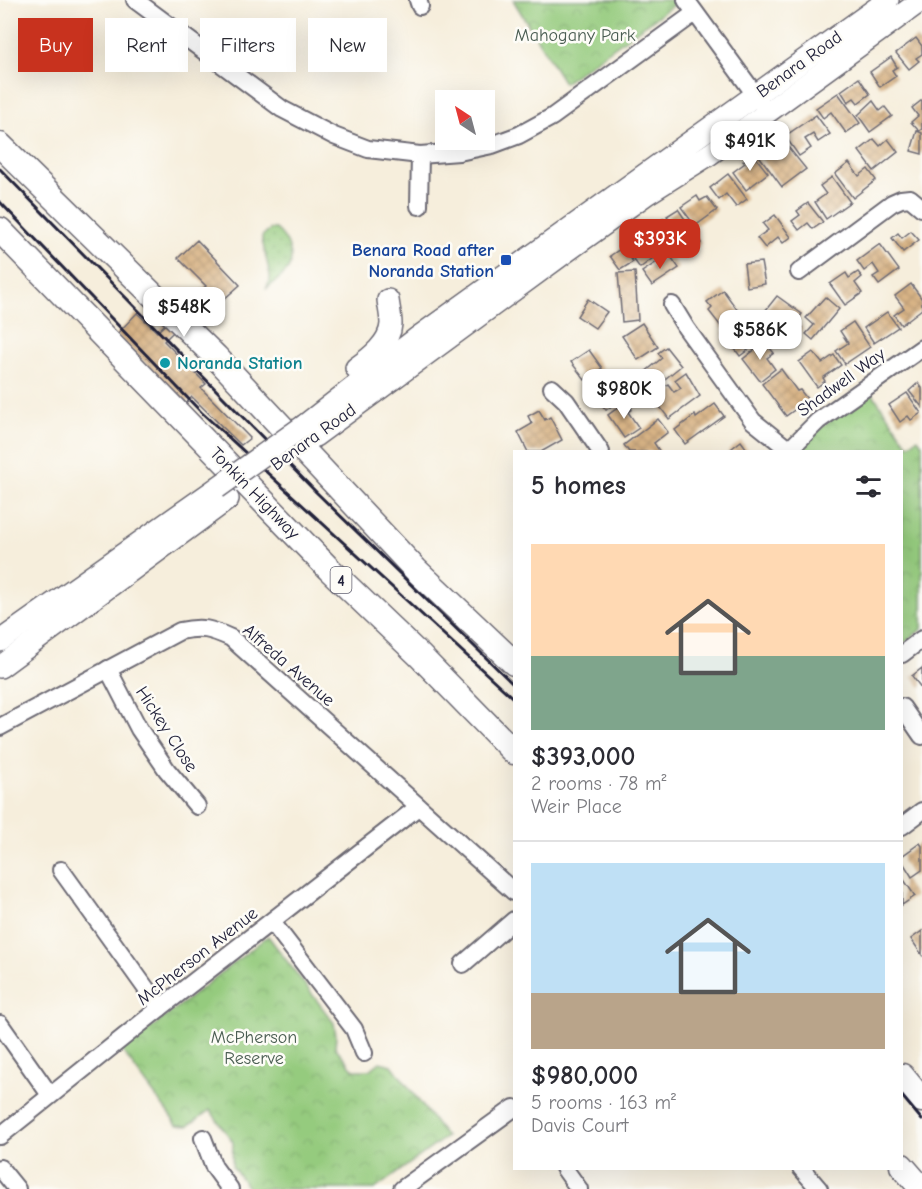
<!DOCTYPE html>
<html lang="en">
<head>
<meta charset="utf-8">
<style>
  body { margin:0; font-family:"Comic Neue",sans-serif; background:#f2f2f3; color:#2b2b33; height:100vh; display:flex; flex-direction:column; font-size:22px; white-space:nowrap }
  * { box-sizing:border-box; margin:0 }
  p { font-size:20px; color:#7c7c81 }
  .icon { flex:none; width:33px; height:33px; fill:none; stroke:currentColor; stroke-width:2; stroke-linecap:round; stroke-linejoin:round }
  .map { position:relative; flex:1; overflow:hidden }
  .panel { position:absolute; left:513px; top:450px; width:390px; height:720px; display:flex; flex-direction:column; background:#fff; border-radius:0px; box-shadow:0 6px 24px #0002 }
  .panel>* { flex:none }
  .top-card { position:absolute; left:18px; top:18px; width:405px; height:54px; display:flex; gap:12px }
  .needle { width:39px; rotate:324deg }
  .controls { position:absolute; left:435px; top:90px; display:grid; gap:12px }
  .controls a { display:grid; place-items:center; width:60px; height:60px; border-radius:0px; background:#fff; box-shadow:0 6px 24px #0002; font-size:30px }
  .price { position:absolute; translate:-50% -51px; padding:0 14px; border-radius:12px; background:#fff; color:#222; font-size:20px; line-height:39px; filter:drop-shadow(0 2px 3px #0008) }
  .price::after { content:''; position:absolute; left:50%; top:36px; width:18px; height:14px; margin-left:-9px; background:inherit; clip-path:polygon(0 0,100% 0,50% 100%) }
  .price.selected { background:#c8321e; color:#fff }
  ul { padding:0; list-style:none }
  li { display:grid; align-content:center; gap:12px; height:318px; padding:0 18px }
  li+li { border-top:2px solid #e1e1e2 }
  li span { display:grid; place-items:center; height:186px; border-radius:0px; color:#555 }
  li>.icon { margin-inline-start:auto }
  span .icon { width:108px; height:108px; fill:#fffc; stroke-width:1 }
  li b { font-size:26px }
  h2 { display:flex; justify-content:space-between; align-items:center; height:72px; padding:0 18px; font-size:26px }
  .pill { padding:0 21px; border-radius:0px; background:#fff; box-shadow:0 6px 24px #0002; font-size:21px; line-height:54px }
  .pill.selected { background:#c8321e; color:#fff }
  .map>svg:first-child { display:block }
  .grass { fill:url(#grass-dots); stroke:#5c765c; stroke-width:1.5 }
  .park { fill:url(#park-crowns); stroke:#5c765c; stroke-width:1.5 }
  .building { fill:url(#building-cross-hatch) }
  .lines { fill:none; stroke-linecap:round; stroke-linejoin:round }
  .minor-casing { stroke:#6c6973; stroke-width:20 }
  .major-casing { stroke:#6c6973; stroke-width:24 }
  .highway-casing { stroke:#6c6973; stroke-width:27 }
  .minor { stroke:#fff; stroke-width:16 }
  .major { stroke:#fff; stroke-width:21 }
  .highway { stroke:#fff; stroke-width:24 }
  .rail { stroke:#22223b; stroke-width:3 }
  .major-bridge-casing { stroke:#6c6973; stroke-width:24; stroke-linecap:butt }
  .major-bridge { stroke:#fff; stroke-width:21 }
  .transit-dot { fill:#1a4fb4; stroke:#fdfcf7; stroke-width:2 }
  .culture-dot { fill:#0f9aa8; stroke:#fdfcf7; stroke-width:2 }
  .labels { text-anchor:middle; stroke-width:5; stroke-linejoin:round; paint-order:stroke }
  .shield { fill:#fdfcf7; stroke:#646373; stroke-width:1.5 }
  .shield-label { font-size:16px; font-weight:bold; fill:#22223b }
  .park-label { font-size:18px; fill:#4a5d52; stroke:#fdfcf7 }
  .street-label { font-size:18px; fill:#22223b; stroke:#fdfcf7 }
  .transit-label { font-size:18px; font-weight:bold; fill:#164399; stroke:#fdfcf7; text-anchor:end }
  .culture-label { font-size:18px; font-weight:bold; fill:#0d838f; stroke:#fdfcf7; text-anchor:start }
</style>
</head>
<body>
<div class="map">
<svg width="922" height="1189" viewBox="0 0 922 1189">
  <defs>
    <pattern id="grass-dots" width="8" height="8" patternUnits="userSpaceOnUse" patternTransform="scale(1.5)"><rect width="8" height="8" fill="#95cb7e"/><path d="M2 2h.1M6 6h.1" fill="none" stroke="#80ae6e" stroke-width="1.8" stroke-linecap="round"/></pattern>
    <pattern id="park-crowns" width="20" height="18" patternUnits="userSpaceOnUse" patternTransform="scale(1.5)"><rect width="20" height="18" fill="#95cb7e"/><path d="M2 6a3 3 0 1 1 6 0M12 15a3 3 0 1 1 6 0" fill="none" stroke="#80ae6e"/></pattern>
    <pattern id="building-cross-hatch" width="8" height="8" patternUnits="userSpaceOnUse" patternTransform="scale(1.5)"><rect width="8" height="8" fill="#d8b486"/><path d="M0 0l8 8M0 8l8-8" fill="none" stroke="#b99a75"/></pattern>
  </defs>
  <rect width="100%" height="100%" fill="#fdfcf7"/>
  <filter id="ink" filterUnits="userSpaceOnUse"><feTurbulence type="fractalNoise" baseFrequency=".0167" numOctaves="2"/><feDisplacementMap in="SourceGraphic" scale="12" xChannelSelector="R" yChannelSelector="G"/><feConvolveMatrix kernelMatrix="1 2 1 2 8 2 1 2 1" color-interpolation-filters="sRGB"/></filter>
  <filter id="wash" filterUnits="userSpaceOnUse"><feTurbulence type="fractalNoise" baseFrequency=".008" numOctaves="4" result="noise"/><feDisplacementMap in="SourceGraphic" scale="24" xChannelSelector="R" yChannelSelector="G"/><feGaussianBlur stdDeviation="1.35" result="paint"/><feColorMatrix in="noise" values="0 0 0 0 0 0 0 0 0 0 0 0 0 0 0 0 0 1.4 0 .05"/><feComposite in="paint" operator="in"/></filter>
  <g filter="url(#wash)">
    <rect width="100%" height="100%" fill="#f6eedc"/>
    <!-- grass -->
    <path class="grass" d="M271 229H276C282 234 285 238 288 245 298 268 282 276 266 289L270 280V275L262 240V236Z"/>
    <!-- park -->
    <g class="park">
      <polygon points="513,0 673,0 676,3 564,83"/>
      <polygon points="870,390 908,445 918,438 922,444 922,629 902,644 902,452 794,452 806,439"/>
      <polygon points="268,936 334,1023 336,1035 335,1047 354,1070 370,1070 380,1062 392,1065 446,1137 375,1189 249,1189 232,1166 233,1142 210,1110 188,1126 177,1125 122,1051"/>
    </g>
    <g id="blocks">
      <!-- building -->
      <g class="building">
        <polygon points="916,38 922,46 922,54 916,58 919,61 909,69 896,53"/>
        <polygon points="891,57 897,67 892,70 896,76 880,87 870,72"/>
        <polygon points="859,78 870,94 858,103 854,98 848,102 841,91"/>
        <polygon points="838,93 860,123 846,133 831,112 823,118 816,108"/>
        <polygon points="922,100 922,129 919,131 911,122 918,116 912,108"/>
        <polygon points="873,101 880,111 885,107 892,116 870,132 858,115"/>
        <polygon points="816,115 830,134 818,142 813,134 805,139 811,148 799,156 785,136"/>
        <polygon points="917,131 922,133 922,154 911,151"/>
        <polygon points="776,132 806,169 782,187 757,153 758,152 755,148 759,145 761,148 774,138 772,135"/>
        <polygon points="874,139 880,146 888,139 898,152 874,171 859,151"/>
        <polygon points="753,154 768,173 746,190 733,172 745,163 743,161"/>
        <polygon points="849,163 859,176 868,169 876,180 853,198 835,174"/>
        <polygon points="728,174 747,199 736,207 726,194 719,200 710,188"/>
        <polygon points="832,177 850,202 826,219 815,202 826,194 820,186"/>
        <polygon points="697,196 700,201 707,197 717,210 695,226 681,207"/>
        <polygon points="808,203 823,222 813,229 808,223 799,230 792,221 800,215 797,211"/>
        <polygon points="678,209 701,243 691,250 667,216"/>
        <polygon points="775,215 791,237 783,243 778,237 765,248 757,238 768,230 763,224"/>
        <polygon points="664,218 687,248 676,256 653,226"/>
        <polygon points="911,231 919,240 903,252 892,238 898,233 902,238"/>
        <polygon points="657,236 666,248 640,268 631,256"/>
        <polygon points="197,240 240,285 223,300 214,292 164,341 206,384 201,388 250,438 241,445 192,397 186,403 116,335 137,313 157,332 206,286 178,258"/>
        <polygon points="880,244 899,270 879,285 873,277 879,273 873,264 864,271 857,261"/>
        <polygon points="623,247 633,262 620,270 610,256"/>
        <polygon points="669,254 679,268 652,286 642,272"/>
        <polygon points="761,262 765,284 747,287 744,264"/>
        <polygon points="635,272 638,320 622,322 618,273"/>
        <polygon points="858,272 862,277 855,283 862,293 845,305 830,284 846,273 849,278"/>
        <polygon points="911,284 922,299 922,309 901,325 894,315 904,308 895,296"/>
        <polygon points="723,290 741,315 723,329 709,311 712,308 707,302"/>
        <polygon points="777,296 802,314 796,323 802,328 792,343 780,335 789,323 776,315 774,317 765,311"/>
        <polygon points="825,297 839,309 813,340 806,334 814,325 806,318"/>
        <polygon points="588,299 607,312 595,328 577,316"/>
        <polygon points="887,312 898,327 874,343 864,328"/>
        <polygon points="853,322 870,347 845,364 836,351 848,343 840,331"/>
        <polygon points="642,323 658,347 638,360 622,336"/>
        <polygon points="731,327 734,331 739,327 745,334 755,327 764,338 740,356 723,333"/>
        <polygon points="765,342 774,353 767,358 775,369 760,381 743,359"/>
        <polygon points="666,347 681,366 655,387 644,373 662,358 658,353"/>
        <polygon points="589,350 602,368 585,380 571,362"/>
        <polygon points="813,352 822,363 834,355 841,365 823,378 825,381 817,387 799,362"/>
        <polygon points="781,369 797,391 800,390 808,400 786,416 762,384"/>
        <polygon points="686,372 700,396 669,419 652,396 668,384 674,392 681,388 675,380"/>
        <polygon points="605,378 621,400 606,410 590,389"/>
        <polygon points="918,383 922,388 922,407 909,391"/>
        <polygon points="907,393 921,413 911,420 908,416 900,422 889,405"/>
        <polygon points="627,401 632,409 628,412 639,428 624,438 608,415"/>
        <polygon points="715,404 724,416 685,444 675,430 695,415 696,418"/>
        <polygon points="539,410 545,420 550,417 562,440 541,452 528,452 518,432 532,424 528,416"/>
        <polygon points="658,419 668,432 654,443 660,452 629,452 624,445"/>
        <polygon points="741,441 749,452 727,452"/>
        <polygon points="922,668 922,689 912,676"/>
        <polygon points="920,843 922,846 922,870 912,877 902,861 902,856"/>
        <polygon points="902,877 915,896 902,905"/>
        <polygon points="922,931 922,955 911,939"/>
      </g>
    </g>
  </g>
  <g filter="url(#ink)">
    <use href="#blocks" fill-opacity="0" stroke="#6c6973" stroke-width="1.5"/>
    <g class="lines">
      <defs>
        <g id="minor">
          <polyline points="135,0 282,109 334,136 368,149 420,155 459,152 492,145 519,135 552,117 695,13"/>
          <polyline points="418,0 420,6"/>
          <polyline points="686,0 762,104"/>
          <polyline points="419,206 420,155"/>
          <polyline points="799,272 892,203 901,199 910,198 922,208"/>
          <polyline points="672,305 686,328 753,421 788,449"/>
          <polyline points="552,388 566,401 601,452"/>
          <polyline points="787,452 818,421 922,348"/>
          <polyline points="902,654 922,639"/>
          <polyline points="108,669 139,729 167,770 197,806"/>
          <polyline points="902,707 922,736"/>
          <path d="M0 727 180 631C202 626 211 629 231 638L514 892"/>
          <polyline points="902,826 922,811"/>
          <polyline points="61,870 160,1008"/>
          <polyline points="272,922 354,1029 364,1053"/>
          <polyline points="463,964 514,920"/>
          <polyline points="0,1024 50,1095"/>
          <polyline points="0,1136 160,1008 418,807"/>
          <polyline points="203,1138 214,1167 230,1189"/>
          <polyline points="0,1168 17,1189"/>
          <polyline points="564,1168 579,1189"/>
          <polyline points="801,1168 819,1189"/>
          <polyline points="402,1189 514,1108"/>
        </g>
        <g id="major">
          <path d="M356 368C370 358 390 343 391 324 391 316 389 308 388 300"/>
          <polyline points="305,425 417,338 888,0"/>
          <polyline points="315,436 567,251 648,193 710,154 922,0"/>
          <polyline points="0,641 217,488"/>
          <polyline points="0,667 228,499"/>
        </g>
        <g id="highway">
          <polyline points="0,145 216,357 416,570 514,663"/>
          <polyline points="0,230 329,569 419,655 514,752"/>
          <polyline points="902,1076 922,1100"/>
          <polyline points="902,1166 922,1189"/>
        </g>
      </defs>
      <!-- minor casing -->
      <use href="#minor" class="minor-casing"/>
      <!-- major casing -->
      <use href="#major" class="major-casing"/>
      <!-- highway casing -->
      <use href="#highway" class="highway-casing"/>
      <!-- minor -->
      <use href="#minor" class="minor"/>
      <!-- major -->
      <use href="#major" class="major"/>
      <!-- highway -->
      <use href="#highway" class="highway"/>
      <!-- rail -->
      <g class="rail">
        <polyline points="0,169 316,492 514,685"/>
        <polyline points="0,202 201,412 514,699"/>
        <polyline points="902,1096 922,1120"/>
      </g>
      <defs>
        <polyline id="major-bridge" points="217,488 305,425"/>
      </defs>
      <!-- major-bridge casing -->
      <use href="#major-bridge" class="major-bridge-casing"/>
      <!-- major-bridge -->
      <use href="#major-bridge" class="major-bridge"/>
    </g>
  </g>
  <!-- markers -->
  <rect class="transit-dot" x="500" y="254" width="12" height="12" rx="3"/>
  <circle class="culture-dot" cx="165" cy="363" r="6"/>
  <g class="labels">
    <!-- shield labels -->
    <rect class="shield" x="330.5" y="567" width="21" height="26" rx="4.5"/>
    <g class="shield-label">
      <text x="341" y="586">4</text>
    </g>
    <!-- park labels -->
    <g class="park-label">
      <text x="575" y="41">Mahogany Park</text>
      <text x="254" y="1043">McPherson<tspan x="254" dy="21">Reserve</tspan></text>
    </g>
    <!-- street labels -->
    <g class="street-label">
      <text transform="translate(799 64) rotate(-36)" y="6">Benara Road</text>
      <text transform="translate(841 382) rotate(-36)" y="6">Shadwell Way</text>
      <text transform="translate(313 437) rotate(-36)" y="6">Benara Road</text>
      <text transform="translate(255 493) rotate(46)" y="6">Tonkin Highway</text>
      <text transform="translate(289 665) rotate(41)" y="6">Alfreda Avenue</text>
      <text transform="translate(167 729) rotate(57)" y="6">Hickey Close</text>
      <text transform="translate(197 956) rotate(-38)" y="6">McPherson Avenue</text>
    </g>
    <!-- transit labels -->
    <g class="transit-label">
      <text x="494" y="256">Benara Road after<tspan x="494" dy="21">Noranda Station</tspan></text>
    </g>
    <!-- culture labels -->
    <g class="culture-label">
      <text x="177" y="369">Noranda Station</text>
    </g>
  </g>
</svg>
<div class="controls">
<a><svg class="needle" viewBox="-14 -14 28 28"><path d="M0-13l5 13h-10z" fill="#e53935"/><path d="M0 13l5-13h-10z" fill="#7c7c81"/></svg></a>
</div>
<b class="price" style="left:750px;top:172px">$491K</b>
<b class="price selected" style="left:660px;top:270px">$393K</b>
<b class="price" style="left:184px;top:338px">$548K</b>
<b class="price" style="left:760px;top:361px">$586K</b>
<b class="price" style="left:624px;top:420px">$980K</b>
<div class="top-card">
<a class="pill selected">Buy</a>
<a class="pill">Rent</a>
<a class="pill">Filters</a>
<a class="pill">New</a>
</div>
<section class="panel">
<h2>5 homes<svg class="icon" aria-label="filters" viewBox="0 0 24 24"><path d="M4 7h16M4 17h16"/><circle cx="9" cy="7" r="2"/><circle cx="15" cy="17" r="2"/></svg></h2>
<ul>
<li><span style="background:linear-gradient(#ffd9b3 60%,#7fa58c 0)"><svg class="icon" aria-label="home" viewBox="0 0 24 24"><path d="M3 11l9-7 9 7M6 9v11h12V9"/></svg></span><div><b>$393,000</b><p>2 rooms · 78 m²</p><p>Weir Place</p></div></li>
<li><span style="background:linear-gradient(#bfe0f5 70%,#b9a48a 0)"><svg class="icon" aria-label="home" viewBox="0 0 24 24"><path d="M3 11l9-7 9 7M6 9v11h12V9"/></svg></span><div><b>$980,000</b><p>5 rooms · 163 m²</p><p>Davis Court</p></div></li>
</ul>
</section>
</div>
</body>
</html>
